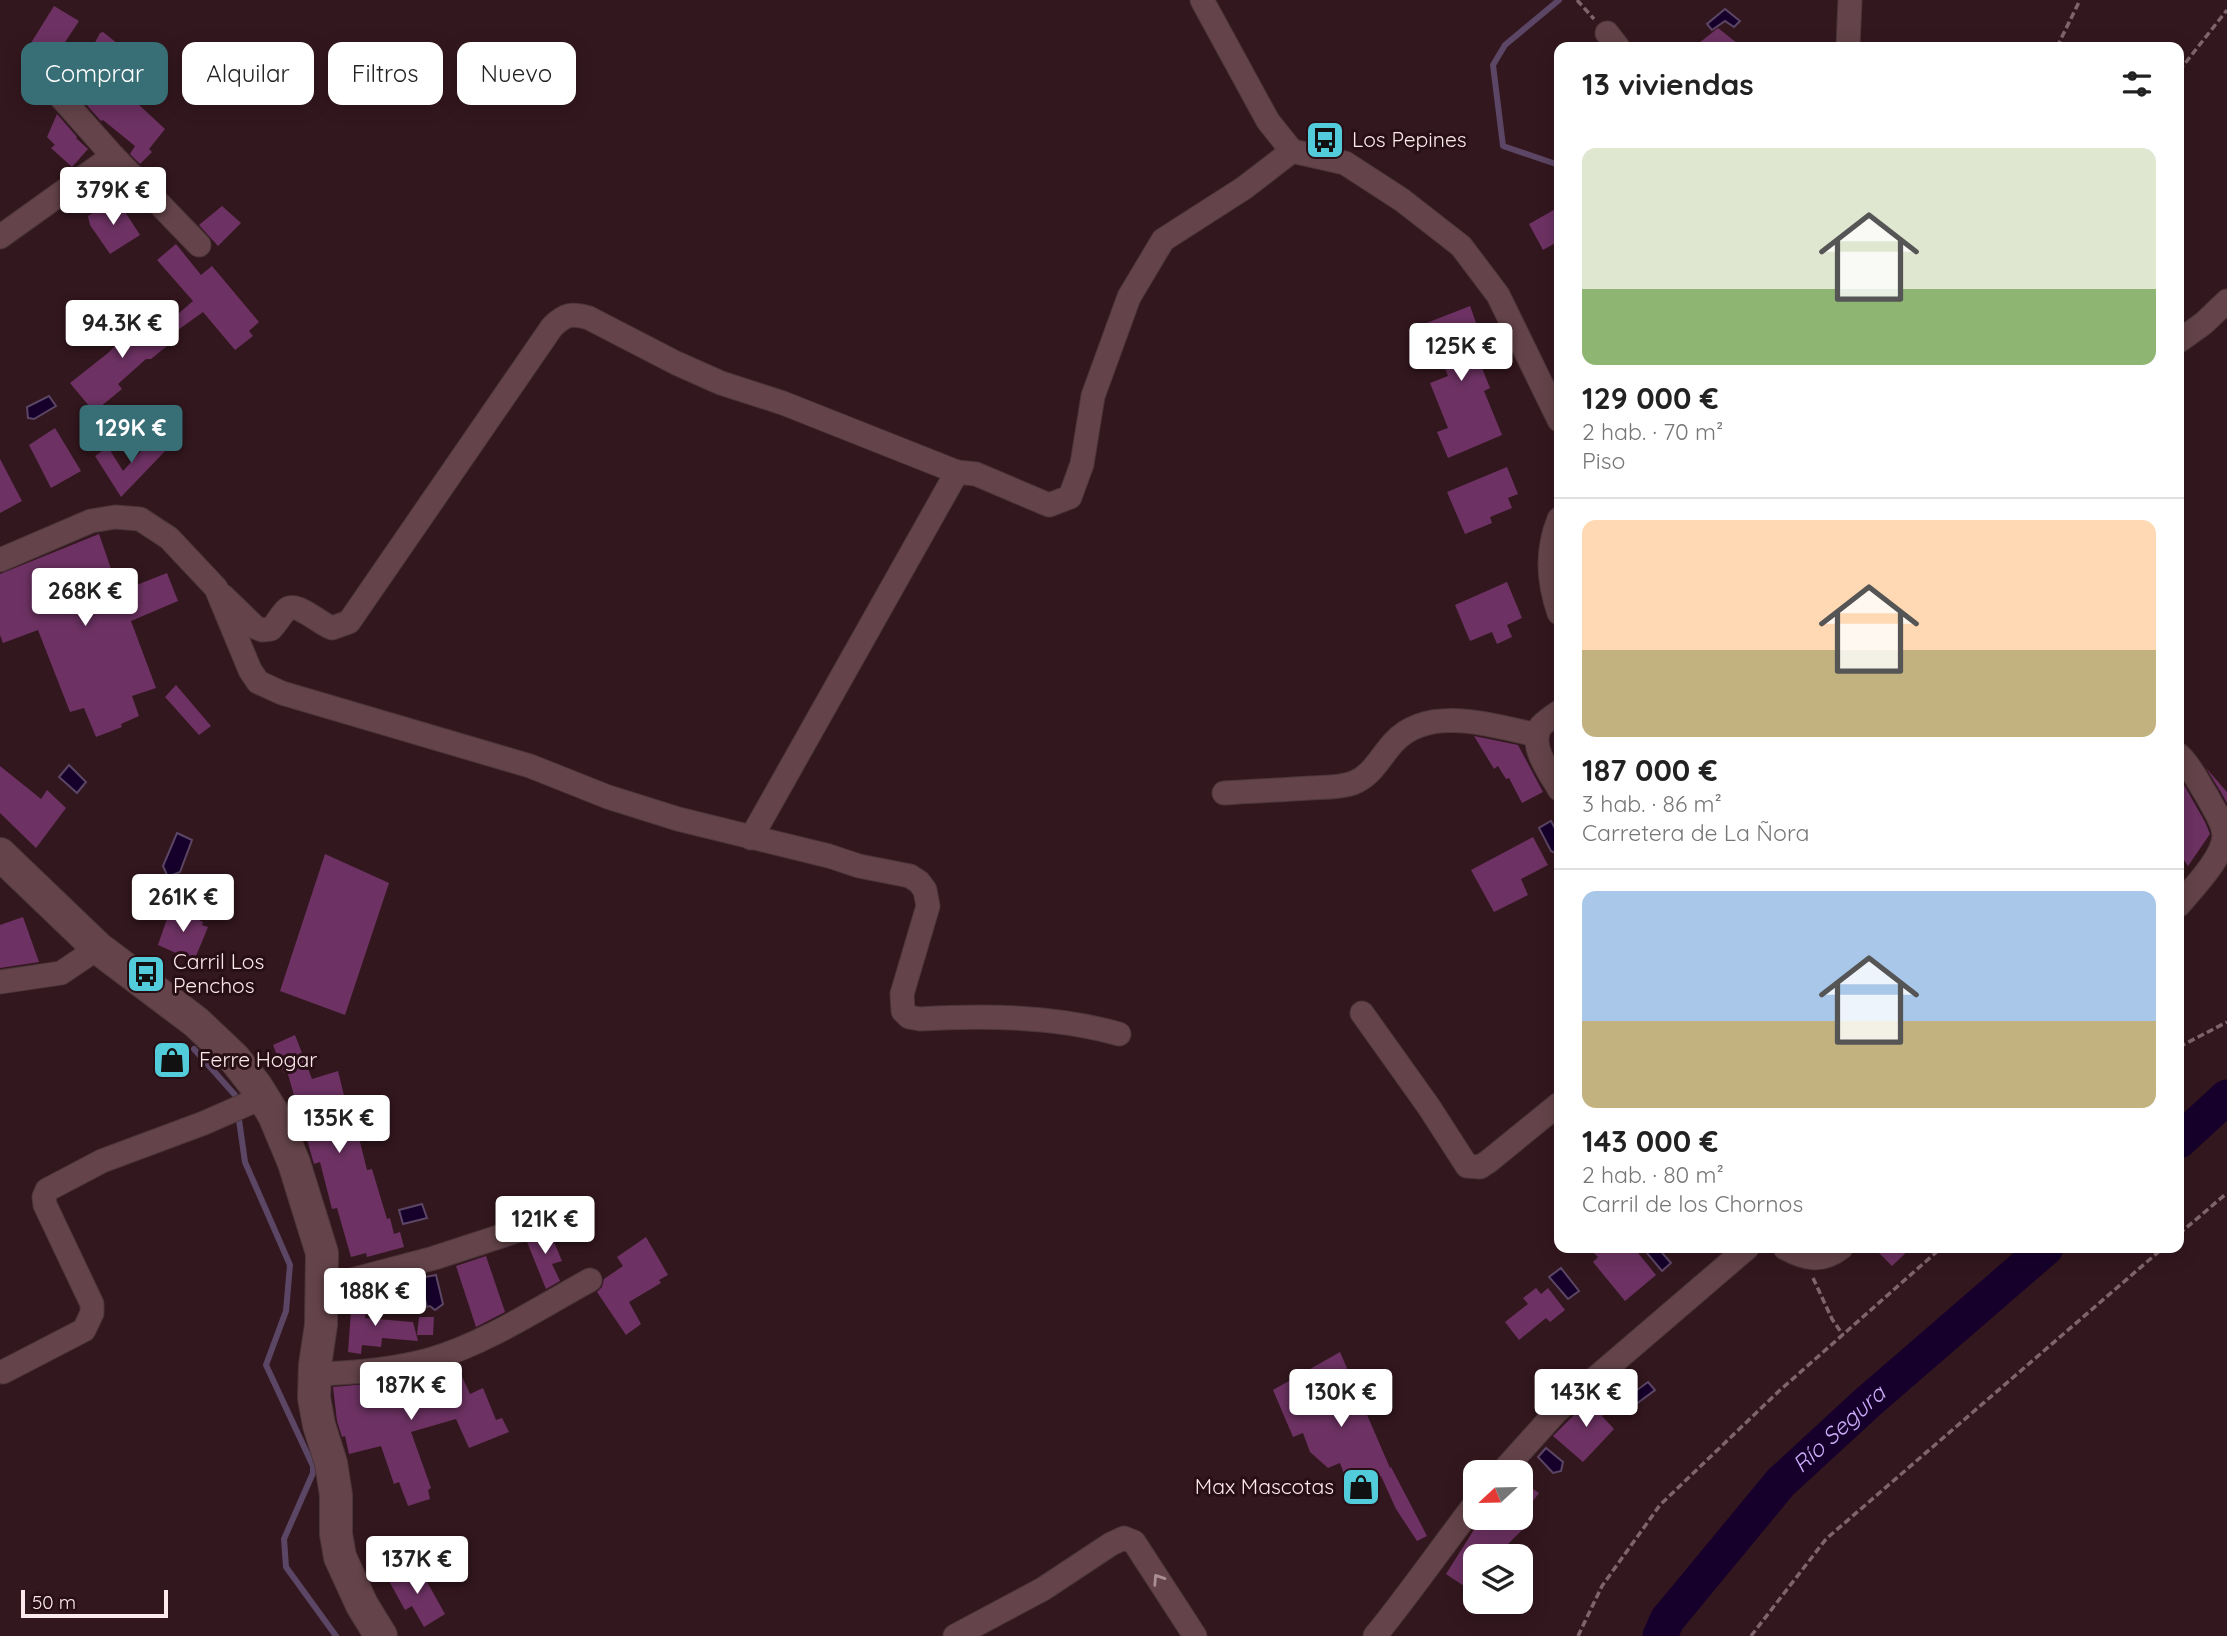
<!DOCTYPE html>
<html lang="es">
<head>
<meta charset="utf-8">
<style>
  body { margin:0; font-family:Quicksand,sans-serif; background:#f2f2f2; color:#222; height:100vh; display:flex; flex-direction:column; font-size:26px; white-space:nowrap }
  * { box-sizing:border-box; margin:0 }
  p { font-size:23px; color:#767676 }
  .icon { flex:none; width:38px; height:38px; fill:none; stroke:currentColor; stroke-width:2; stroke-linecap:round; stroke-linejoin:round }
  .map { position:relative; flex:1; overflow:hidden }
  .details { position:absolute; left:1554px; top:42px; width:630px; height:1211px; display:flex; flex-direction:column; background:#fff; border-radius:14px; box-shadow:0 4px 18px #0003 }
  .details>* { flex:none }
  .banner { position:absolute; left:21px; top:42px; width:665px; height:63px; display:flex; gap:14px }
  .needle { width:46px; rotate:248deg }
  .controls { position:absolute; left:1463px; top:1460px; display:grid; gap:14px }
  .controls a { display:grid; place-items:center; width:70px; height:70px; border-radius:14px; background:#fff; box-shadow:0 4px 18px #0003; font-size:35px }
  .scale { position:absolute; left:21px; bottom:18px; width:147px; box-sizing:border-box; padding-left:7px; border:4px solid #feeaed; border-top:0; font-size:19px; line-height:24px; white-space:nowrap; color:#feeaed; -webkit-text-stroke:5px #280e15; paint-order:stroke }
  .price { position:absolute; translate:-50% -60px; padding:0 16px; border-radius:7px; background:#fff; color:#222; font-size:23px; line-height:46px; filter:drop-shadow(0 2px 4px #0008) }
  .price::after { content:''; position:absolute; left:50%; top:42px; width:21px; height:16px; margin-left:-10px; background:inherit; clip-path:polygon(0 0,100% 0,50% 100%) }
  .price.on { background:#386e75; color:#fff }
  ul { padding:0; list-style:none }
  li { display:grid; align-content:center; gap:14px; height:371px; padding:0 28px }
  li+li { border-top:2px solid #e0e0e0 }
  li span { display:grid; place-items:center; height:217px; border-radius:14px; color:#555 }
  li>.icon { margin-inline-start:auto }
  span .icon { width:126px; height:126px; fill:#fffc; stroke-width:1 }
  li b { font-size:30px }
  h2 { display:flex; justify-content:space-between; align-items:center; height:84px; padding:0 28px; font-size:30px }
  .pill { padding:0 24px; border-radius:14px; background:#fff; box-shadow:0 4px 18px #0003; font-size:24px; line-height:63px }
  .pill.on { background:#386e75; color:#fff }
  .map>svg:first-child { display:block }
  .water { fill:#16002b; stroke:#5c4665; stroke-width:2 }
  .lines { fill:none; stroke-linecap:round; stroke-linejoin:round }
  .stream { stroke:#5c4665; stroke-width:6 }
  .river { stroke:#16002b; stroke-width:35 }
  .building { fill:#6d3263 }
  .minor-casing { stroke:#4b363a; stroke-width:25 }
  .secondary-casing { stroke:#4b363a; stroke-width:34 }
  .path { stroke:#7e656b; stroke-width:3.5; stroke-dasharray:7 3.5; stroke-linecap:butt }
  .minor { stroke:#64444a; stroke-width:23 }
  .secondary { stroke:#64444a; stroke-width:32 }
  .oneway { stroke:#a98f93 }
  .labels { text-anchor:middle; stroke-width:6; stroke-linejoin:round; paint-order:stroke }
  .poi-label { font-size:21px; fill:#feeaed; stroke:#280e15; text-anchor:start }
  .water-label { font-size:23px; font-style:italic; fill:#cbadf9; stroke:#280e15 }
</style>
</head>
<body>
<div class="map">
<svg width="2227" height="1636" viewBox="0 0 2227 1636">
  <rect width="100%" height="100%" fill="#33171e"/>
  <!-- water -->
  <g class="water">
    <polygon points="1725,9 1740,21 1734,27 1725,21 1712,30 1707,24"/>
    <polygon points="49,396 56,406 34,419 28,418 27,407"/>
    <polygon points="145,424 155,434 137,452 129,452 127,443"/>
    <polygon points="69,765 86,782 77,793 59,777"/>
    <polygon points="1551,821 1559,836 1559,855 1551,851 1539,828"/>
    <polygon points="177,833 192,840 180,872 170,876 167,875 163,866"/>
    <polygon points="422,1204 427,1218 403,1224 399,1210"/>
    <polygon points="1651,1248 1658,1248 1671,1263 1662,1271 1646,1252"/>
    <polygon points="1561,1268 1579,1291 1568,1299 1549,1277"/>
    <polygon points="436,1275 443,1304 435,1310 430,1306 427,1307 420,1278"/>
    <polygon points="1648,1382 1655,1390 1624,1413 1618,1404"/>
    <polygon points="1546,1448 1563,1462 1561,1471 1553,1473 1538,1457"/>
  </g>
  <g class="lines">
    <!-- stream -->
    <g class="stream">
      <polyline points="1559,165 1503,146 1493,65 1505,45 1559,0"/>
      <polyline points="194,1049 235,1095 236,1102"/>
      <polyline points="238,1113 245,1162 290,1265 286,1311 266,1365 313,1466 313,1473 284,1539 286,1567 336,1636"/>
    </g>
    <!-- river -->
    <g class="river">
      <polyline points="2179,1141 2227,1097"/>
      <path id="s1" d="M1660 1636 1667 1620 1781 1482 1868 1402 2046 1248"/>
    </g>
  </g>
  <!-- building -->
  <g class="building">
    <polygon points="54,6 79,21 50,65 26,51"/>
    <polygon points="1718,28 1742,47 1694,47"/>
    <polygon points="103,32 132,55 124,64 150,90 138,104 165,129 149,149 152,152 140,164 130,154 135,146 103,120 101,121 75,92 81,80 81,69 100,33"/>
    <polygon points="57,114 77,137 76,138 88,149 72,167 51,148 55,145 47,137"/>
    <polygon points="109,202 113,208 120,204 140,235 110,254 90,225 88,216"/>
    <polygon points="222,206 241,223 218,246 199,225"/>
    <polygon points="1559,207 1559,241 1543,250 1529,224"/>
    <polygon points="176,244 201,275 212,266 259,322 249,331 253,336 235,350 203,312 171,335 164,326 193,301 157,260"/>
    <polygon points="144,306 172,342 151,359 146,359 118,384 122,389 94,412 70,383 108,353 127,334 120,327"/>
    <polygon points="1470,306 1482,339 1472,343 1490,388 1484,391 1502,435 1448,458 1437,432 1448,428 1430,383 1448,376 1436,344 1423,349 1417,333 1421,331 1419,326"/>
    <polygon points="55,428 81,471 51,488 29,445"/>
    <polygon points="156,435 169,447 121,497 95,456 108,447 123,471"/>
    <polygon points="0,459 22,501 0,513"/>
    <polygon points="1507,467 1518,494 1508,498 1512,508 1490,517 1492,523 1465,534 1447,492"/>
    <polygon points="99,534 119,592 167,573 178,601 131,621 156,688 132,696 139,716 121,724 122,727 96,737 84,708 70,712 38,630 3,643 0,635 0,574"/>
    <polygon points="1507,582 1522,618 1507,625 1512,637 1497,644 1492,632 1470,641 1455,605"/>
    <polygon points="176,685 211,726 199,735 165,697"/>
    <polygon points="1474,736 1518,745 1543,792 1522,803 1509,778 1506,779 1498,766 1494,769"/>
    <polygon points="0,766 41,799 47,790 66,808 36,848 0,813"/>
    <polygon points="2206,768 2227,792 2227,803 2219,789"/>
    <polygon points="2179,776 2205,822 2210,834 2188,866 2179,853"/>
    <polygon points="1533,837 1548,865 1521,879 1528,895 1494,912 1471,870"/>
    <polygon points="325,854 389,883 345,1015 280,991"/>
    <polygon points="171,907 203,922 202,925 208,927 194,961 158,945"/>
    <polygon points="23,917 39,962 0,968 0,925"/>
    <polygon points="295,1035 312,1079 338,1071 351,1124 355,1122 367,1170 372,1169 387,1219 390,1218 394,1234 400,1232 404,1247 367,1257 366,1253 351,1257 337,1208 332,1209 320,1162 314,1164 287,1071 284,1073 273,1045"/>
    <polygon points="547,1225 562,1261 552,1264 560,1281 546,1289 527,1242 534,1238 537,1228"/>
    <polygon points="646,1237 668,1275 659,1280 661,1283 629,1302 641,1324 626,1335 597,1292 602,1287 604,1279 623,1266 617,1257"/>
    <polygon points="1589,1248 1634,1248 1656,1275 1625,1301 1593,1262 1598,1257"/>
    <polygon points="1874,1248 1911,1248 1892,1266"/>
    <polygon points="486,1256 505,1312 476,1327 456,1266"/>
    <polygon points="1536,1288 1541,1294 1548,1288 1565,1310 1550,1322 1546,1318 1519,1340 1505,1322 1528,1304 1523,1298"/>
    <polygon points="352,1297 368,1298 365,1318 413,1322 418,1341 382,1338 381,1347 362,1345 361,1354 348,1352"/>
    <polygon points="419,1317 434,1317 433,1335 417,1335"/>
    <polygon points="1340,1352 1390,1468 1391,1467 1427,1536 1417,1541 1396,1509 1381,1476 1363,1483 1360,1474 1346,1479 1340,1463 1328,1468 1310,1452 1303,1433 1293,1437 1273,1390"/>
    <polygon points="460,1372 470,1394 483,1388 496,1420 502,1418 509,1432 469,1448 456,1419 411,1432 431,1488 428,1490 430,1499 408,1506 399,1482 394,1484 381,1446 349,1454 345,1436 342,1437 337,1421 333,1387 390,1382 426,1375 429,1385"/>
    <polygon points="1605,1394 1611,1409 1602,1416 1614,1429 1583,1462 1553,1436 1574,1415"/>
    <polygon points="1521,1481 1539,1493 1521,1517"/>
    <polygon points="1482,1517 1515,1517 1526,1526 1496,1556 1475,1556 1475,1579 1470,1590 1446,1574"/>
    <polygon points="418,1566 445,1614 424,1627 412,1606 405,1610 389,1581"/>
  </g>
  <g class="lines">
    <defs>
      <g id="minor">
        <polyline points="1202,0 1268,121 1292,151 1345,163 1402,200 1461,246 1498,295 1559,420"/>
        <polyline points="1607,33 1618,47"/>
        <polyline points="1848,47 1850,0"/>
        <polyline points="68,74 58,94 113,156 199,245"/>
        <polyline points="0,237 113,156"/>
        <polyline points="2179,341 2204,323 2227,301"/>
        <path d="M1559 519C1546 551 1548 581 1559 613"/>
        <path d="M0 560 91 521 115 517 140 519 169 538 216 588 250 670 258 682 282 693 530 766 608 797 678 819 829 856 859 866 910 876 919 882 925 890 928 906 902 994 903 1011 909 1017 920 1019C986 1015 1055 1016 1119 1034"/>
        <path d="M223 596 255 627 262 630 271 629C277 623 280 616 286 610 296 600 318 623 332 628L349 622 552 327C565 314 572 313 589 318L676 363 721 383 783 403 957 472"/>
        <path d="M1559 712C1553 716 1546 721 1541 726 1528 745 1550 773 1559 789"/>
        <path d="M2179 755C2191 766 2198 782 2207 796 2213 808 2224 822 2224 836 2223 858 2193 888 2179 905"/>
        <path d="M1224 793C1253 791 1281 790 1310 788 1324 787 1340 788 1353 783 1372 776 1380 757 1394 742 1429 704 1493 726 1537 735"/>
        <polyline points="751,838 957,472 976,474 1049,505 1070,497 1082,464 1093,396 1129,297 1163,240 1244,188 1292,151"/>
        <polyline points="0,982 61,973 98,948"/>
        <polyline points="1362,1013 1429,1107 1467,1166 1480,1167 1489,1161 1559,1104"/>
        <path d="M1785 1248C1805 1259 1822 1263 1841 1248"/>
        <polyline points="321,1288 434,1258 523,1229"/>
        <polyline points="3,1372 84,1330 92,1313 92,1304 45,1205 44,1197 47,1190 102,1161 204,1123 263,1097"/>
        <path d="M315 1374C354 1373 393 1370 432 1359 488 1342 539 1308 590 1280"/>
        <polyline points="1502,1472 1557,1411 1747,1248"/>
        <polyline points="955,1636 1043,1589 1111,1544 1124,1538 1134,1542 1195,1636"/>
        <path d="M1375 1636C1410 1593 1441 1548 1475 1504"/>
      </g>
      <polyline id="secondary" points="0,854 98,948 196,1022 234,1058 256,1086 274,1115 294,1163 322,1253 321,1325 315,1365 314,1398 319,1425 331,1463 336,1495 336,1534 340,1557 362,1605 381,1636"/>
    </defs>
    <!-- minor casing -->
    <use href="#minor" class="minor-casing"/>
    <!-- secondary casing -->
    <use href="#secondary" class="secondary-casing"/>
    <!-- path -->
    <g class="path">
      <polyline points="1577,0 1594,19"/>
      <polyline points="2057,47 2080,0"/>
      <polyline points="2179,71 2227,10"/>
      <polyline points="2179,1047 2227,1022"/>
      <polyline points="2179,1234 2227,1193"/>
      <polyline points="1813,1278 1832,1319 1843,1335"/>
      <polyline points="1578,1636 1602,1586 1660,1505 1779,1391 1941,1248"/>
      <polyline points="1751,1636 1826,1539 2163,1248"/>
    </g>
    <!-- minor -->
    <use href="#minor" class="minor"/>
    <!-- secondary -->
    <use href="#secondary" class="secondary"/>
  </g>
  <!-- one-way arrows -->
  <defs><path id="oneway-chevron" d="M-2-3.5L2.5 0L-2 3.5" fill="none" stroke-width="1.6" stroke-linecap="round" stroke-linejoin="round" transform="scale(1.75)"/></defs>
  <use class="oneway" href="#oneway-chevron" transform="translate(1158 1579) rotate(-123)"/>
  <!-- icons -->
  <defs>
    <symbol id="bus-square" viewBox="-11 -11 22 22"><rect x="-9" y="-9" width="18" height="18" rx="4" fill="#52cbda" stroke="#280e15"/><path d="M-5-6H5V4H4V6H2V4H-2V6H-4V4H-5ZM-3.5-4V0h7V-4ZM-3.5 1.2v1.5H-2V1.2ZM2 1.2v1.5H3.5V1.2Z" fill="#111"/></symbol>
    <symbol id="shop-square" viewBox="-11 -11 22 22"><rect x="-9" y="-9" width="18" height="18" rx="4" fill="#52cbda" stroke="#280e15"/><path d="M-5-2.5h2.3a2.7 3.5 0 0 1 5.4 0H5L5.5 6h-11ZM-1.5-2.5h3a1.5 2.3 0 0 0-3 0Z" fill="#111"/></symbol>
  </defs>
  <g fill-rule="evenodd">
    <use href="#bus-square" x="1303" y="118" width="44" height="44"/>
    <use href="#bus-square" x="124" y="952" width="44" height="44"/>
    <use href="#shop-square" x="150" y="1038" width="44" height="44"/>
    <use href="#shop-square" x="1339" y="1465" width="44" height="44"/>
  </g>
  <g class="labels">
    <!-- poi labels -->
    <g class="poi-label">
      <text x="1352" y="147">Los Pepines</text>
      <text x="173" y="969">Carril Los<tspan x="173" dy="24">Penchos</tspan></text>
      <text x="199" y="1067">Ferre Hogar</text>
      <text x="1334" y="1494" text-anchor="end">Max Mascotas</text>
    </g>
    <!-- water labels -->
    <g class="water-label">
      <text dy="8" stroke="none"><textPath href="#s1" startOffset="275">Río Segura</textPath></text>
    </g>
  </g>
</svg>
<div class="controls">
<a><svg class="needle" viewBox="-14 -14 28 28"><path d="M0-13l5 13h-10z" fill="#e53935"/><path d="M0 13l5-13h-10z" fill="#767676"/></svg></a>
<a><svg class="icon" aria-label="layers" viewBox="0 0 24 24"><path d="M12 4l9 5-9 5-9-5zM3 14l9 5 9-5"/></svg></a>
</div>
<div class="scale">50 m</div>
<b class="price" style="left:113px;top:227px">379K €</b>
<b class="price" style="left:122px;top:360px">94.3K €</b>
<b class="price" style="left:1461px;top:383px">125K €</b>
<b class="price on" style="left:131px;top:465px">129K €</b>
<b class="price" style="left:85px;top:628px">268K €</b>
<b class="price" style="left:183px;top:934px">261K €</b>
<b class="price" style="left:339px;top:1155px">135K €</b>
<b class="price" style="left:545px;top:1256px">121K €</b>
<b class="price" style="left:375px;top:1328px">188K €</b>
<b class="price" style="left:411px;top:1422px">187K €</b>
<b class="price" style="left:1341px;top:1429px">130K €</b>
<b class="price" style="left:1586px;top:1429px">143K €</b>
<b class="price" style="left:417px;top:1596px">137K €</b>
<div class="banner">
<a class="pill on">Comprar</a>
<a class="pill">Alquilar</a>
<a class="pill">Filtros</a>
<a class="pill">Nuevo</a>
</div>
<section class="details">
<h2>13 viviendas<svg class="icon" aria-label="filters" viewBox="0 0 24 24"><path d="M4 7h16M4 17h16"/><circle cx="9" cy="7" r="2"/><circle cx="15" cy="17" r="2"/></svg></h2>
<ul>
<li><span style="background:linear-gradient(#dfe7d0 65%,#8fb573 0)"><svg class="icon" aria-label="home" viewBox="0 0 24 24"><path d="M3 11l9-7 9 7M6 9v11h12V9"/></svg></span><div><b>129 000 €</b><p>2 hab. · 70 m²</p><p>Piso</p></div></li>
<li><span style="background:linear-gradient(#ffd9b3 60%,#c2b280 0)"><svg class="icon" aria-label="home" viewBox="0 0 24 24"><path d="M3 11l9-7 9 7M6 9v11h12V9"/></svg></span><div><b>187 000 €</b><p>3 hab. · 86 m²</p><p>Carretera de La Ñora</p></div></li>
<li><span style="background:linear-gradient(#a9c7e8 60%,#c2b280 0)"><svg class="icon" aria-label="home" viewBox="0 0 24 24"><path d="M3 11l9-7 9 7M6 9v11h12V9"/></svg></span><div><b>143 000 €</b><p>2 hab. · 80 m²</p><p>Carril de los Chornos</p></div></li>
</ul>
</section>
</div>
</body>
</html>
